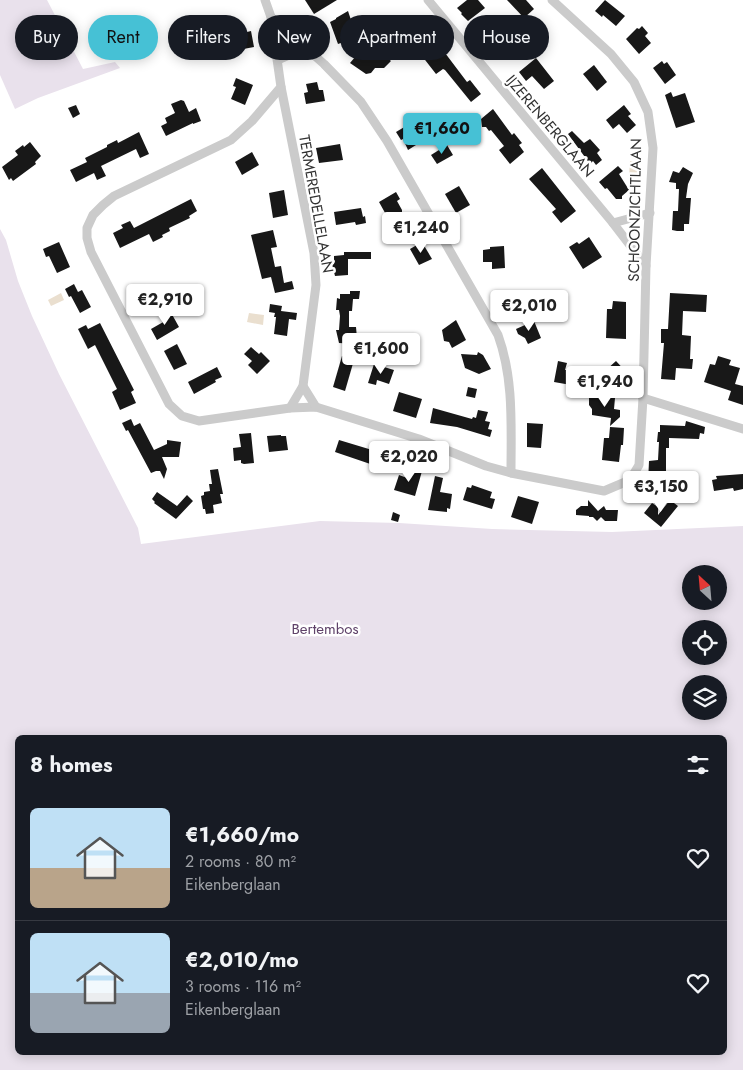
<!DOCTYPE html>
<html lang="en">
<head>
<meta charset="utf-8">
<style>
  body { margin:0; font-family:Jost,sans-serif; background:#20242c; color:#f1f3f6; height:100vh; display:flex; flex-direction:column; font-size:19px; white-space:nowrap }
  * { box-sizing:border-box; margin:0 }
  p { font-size:16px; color:#9ea1a6 }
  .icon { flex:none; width:28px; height:28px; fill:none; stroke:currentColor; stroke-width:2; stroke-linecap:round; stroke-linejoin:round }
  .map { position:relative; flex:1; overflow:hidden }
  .drawer { position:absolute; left:15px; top:735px; width:712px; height:320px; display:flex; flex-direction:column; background:#171b24; border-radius:8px; box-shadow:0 2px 12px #0003 }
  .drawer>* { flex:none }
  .hud { position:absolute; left:15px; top:15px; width:714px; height:45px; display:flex; gap:10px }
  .needle { width:32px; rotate:334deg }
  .controls { position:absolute; left:682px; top:565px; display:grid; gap:10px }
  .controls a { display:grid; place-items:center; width:45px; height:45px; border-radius:50%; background:#171b24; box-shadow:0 2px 12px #0003; font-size:25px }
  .price { position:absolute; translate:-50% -42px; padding:0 11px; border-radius:5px; background:#fff; color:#222; font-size:16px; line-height:32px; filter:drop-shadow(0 1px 2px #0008) }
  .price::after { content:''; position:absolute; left:50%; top:30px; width:15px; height:11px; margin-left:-8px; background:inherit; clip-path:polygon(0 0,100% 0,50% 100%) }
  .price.selected { background:#46c1d5; color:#111 }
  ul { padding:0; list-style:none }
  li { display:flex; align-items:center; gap:15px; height:125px; padding:0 15px }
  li+li { border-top:1px solid #363941 }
  li span { display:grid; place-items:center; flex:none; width:140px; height:100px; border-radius:8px; color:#555 }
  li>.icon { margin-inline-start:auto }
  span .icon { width:60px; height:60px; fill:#fffc; stroke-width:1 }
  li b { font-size:21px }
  h2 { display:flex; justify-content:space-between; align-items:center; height:60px; padding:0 15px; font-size:21px }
  .tag { padding:0 18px; border-radius:22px; background:#171b24; box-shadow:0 2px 12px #0003; font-size:18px; line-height:45px }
  .tag.selected { background:#46c1d5; color:#111 }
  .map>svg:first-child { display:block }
  .green { fill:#e9e1ec; fill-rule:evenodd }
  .water { fill:#eadfcf }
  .building { fill:#181818 }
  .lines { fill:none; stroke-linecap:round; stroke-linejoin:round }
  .minor { stroke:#cbcbcb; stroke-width:9 }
  .labels { text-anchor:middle; stroke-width:5; stroke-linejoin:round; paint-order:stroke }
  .street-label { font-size:15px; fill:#313131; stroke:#fff }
  .park-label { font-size:15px; fill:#5f4269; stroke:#fff }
</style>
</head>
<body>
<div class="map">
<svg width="743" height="1070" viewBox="0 0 743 1070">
  <rect width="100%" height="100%" fill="#fff"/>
  <!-- green -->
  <g class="green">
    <polygon points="0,0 47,0 83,69 115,62 120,68 38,98 15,109 0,75"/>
    <path d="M0 229 6 240 18 281 32 316 59 374 138 528 141 544 320 521 399 523 492 529 612 532 743 526V1070H0ZM691 574H719V601H691ZM691 629H719V656H691ZM691 684H719V711H691ZM18 738H725V1052H18Z"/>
  </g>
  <!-- water -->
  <g class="water">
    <polygon points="630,161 638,161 637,178 629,177"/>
    <polygon points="61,293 64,300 51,306 48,300"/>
    <polygon points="249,313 264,315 263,325 247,322"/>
  </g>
  <!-- building -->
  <g class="building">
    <polygon points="305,0 337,0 314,14"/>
    <polygon points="467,0 478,0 485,8 468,21 461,14 462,13 457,8"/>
    <polygon points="507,0 526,0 534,9 524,18"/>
    <polygon points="605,0 625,16 616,26 603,15 602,17 595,11"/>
    <polygon points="348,11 352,23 358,21 363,35 338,44 330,22 336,19 336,18"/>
    <polygon points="642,26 648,33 645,36 651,43 639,54 626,39 637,28 639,29"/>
    <polygon points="251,31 254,47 238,50 237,43 241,42 239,34"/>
    <polygon points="373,36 376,36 380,39 377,44 379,46 377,48 391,61 384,68 375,68 371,73 366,74 350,63"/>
    <polygon points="439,45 467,82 470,80 481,94 471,102 445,70 443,69 436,74 422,56 432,47 434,49"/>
    <polygon points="536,58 554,81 544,89 532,76 526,81 519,72"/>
    <polygon points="662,61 664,64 667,62 676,75 665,84 653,68"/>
    <polygon points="594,65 607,82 597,91 583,74"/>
    <polygon points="236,78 253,85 245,105 231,99 236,87 233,86"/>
    <polygon points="317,82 319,90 323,90 325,101 306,104 304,93 308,92 306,84"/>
    <polygon points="671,92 673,97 685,93 695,122 676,128 665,95"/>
    <polygon points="181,100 184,101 189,112 196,108 201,121 193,124 193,123 166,136 161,126 167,123 165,118 175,113 171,104"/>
    <polygon points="76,105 80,114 73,118 68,108"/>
    <polygon points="624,105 631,114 628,116 636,125 627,133 619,124 613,129 606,120"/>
    <polygon points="493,109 512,135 514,133 522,143 519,145 524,152 510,164 499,150 504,146 491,130 489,131 486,127 482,127 481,119"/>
    <polygon points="406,126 416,145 408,150 403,139 401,140 396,132"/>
    <polygon points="572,131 584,143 590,139 600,150 597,153 602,160 596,165 593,161 590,164 568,134"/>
    <polygon points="139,132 149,154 140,158 136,149 101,166 106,176 97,180 94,173 76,182 70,170 87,162 85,158 107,147 107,145 117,140 118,143"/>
    <polygon points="30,142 41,156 35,162 36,164 13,181 11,178 9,180 2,167 18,155 15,151 23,145 24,147"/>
    <polygon points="340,144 343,160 319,163 316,148"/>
    <polygon points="447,145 453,155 437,164 431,155"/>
    <polygon points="252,152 259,165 242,175 235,162"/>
    <polygon points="618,166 623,171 619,174 629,190 622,196 622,199 616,199 607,188 605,189 599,182"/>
    <polygon points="683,167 693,173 688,184 686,198 691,198 689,224 684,224 684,231 677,231 672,230 673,211 678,211 679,189 676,189 676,183 669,182 673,171 679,173"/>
    <polygon points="542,168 576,211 561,223 552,212 556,209 529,179"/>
    <polygon points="459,186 470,205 456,213 445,194"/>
    <polygon points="284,190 288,215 273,218 269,193"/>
    <polygon points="396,192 400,199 397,201 402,210 402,213 389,220 379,202"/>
    <polygon points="191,199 197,211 189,216 190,218 169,228 170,231 162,235 163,237 153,242 149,234 120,248 113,233 123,228 121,225 130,221 134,228"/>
    <polygon points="361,208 363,217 365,216 366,223 356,225 355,222 336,225 334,212"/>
    <polygon points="273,230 277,247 271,248 275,267 281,266 284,283 292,281 294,289 275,293 271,277 262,279 251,235"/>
    <polygon points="589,237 602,257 583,269 569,247 577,242 579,244"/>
    <polygon points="59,242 70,267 57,273 49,256 46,257 43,249"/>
    <polygon points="422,242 432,259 419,265 410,249"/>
    <polygon points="504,246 505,268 492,269 492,262 483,262 483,250 490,249 490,247"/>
    <polygon points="344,252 371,252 371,259 348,259 348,275 335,276 332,264 334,264 334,256 344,255"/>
    <polygon points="74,284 78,292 82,290 91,307 80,313 71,296 69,297 65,289"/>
    <polygon points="350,291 360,291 359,299 353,299 352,311 349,311 349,327 356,327 357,338 355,338 355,344 339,343 336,330 339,330 340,316 339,310 336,310 337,298 340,299 340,294 350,294"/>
    <polygon points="670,293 707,295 706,312 683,311 682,335 691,336 690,359 693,359 692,369 676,368 675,380 661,379 664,343 661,343 661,329 668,329"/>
    <polygon points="613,301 626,302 626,339 606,338 607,309 612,309"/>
    <polygon points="270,304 282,306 281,311 297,313 296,320 289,319 287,336 274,334 276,317 274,317 275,313 269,312"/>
    <polygon points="169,309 179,327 157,340 151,329 165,321 161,314"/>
    <polygon points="456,320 466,340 452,348 449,342 444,341 442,330"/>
    <polygon points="534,321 541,338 528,344 525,338 518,334 516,329"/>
    <polygon points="100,323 134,390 131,392 136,403 120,410 112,392 117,389 95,345 88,349 78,329 86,325 88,329"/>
    <polygon points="177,344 187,364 174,370 164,351"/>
    <polygon points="251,347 259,354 261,352 270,361 257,374 248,365 252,361 244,354"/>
    <polygon points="478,352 483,355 491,369 479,374 465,368 461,354 477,355"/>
    <polygon points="342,356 354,360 345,391 333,387"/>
    <polygon points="718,356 731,360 729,365 740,368 735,384 743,386 743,405 728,400 731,391 704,382 710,364 715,365"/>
    <polygon points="558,361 567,363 565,370 574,372 571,385 554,382"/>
    <polygon points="616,361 629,375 624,379 627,382 619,390 606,376 609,374 606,370"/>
    <polygon points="374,364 394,370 389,384 377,380 376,385 368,383"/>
    <polygon points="217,367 222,377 215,380 216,382 194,394 188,382"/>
    <polygon points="468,387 477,389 475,398 466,396"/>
    <polygon points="399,392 422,399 416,418 393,411"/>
    <polygon points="589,397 615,398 614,409 620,410 620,417 610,426 611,418 592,415 592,409 589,405"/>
    <polygon points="433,408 472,419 473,417 476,418 478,410 488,412 485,421 490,422 488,429 492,430 490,437 457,427 430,423"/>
    <polygon points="131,419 134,426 140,423 154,450 167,444 167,440 181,442 179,457 162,457 167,469 164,479 160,471 156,471 151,473 128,430 126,431 122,423"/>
    <polygon points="686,421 705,427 704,434 700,433 699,439 669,438 669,448 666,448 666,477 662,477 661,484 648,483 649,461 658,460 659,442 657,442 658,432 660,432 660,425 685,426"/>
    <polygon points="527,423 543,424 541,448 527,447"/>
    <polygon points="610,427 624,428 623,445 621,445 619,462 602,460 604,438 609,438"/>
    <polygon points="251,433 254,463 244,464 241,463 241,460 234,461 233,448 241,447 239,434"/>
    <polygon points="281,435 281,436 286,436 288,450 269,452 267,436"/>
    <polygon points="339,440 392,456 388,470 335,452"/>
    <polygon points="218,469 223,494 220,494 222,503 213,505 214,513 206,514 205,509 203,509 201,496 204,495 204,492 210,491 209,484 212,484 210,470"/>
    <polygon points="414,469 422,471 415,496 394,490 399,475 410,479"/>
    <polygon points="743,474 743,489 734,491 733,488 714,491 712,480 717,479 716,476"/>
    <polygon points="435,476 443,478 440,492 452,494 450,509 447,508 447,512 428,510"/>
    <polygon points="472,485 492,492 490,498 495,499 492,509 463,500 467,487 471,488"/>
    <polygon points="157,492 177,506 187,495 193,501 176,519 154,503 155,502 152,499"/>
    <polygon points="518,496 539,502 532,524 511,517"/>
    <polygon points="588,500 598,511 604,506 606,510 618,510 617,521 605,521 601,517 597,521 593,517 589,517 589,516 576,515 576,510 581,506 588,506"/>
    <polygon points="670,500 678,506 661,527 644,513 652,503 658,507 658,515"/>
    <polygon points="393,512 400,515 398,522 391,520"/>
  </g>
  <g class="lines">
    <!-- minor -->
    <g class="minor">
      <polyline points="265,0 271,17 281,87 252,121 231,140 114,196 103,205 93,215 87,228 87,238 91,252 169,404 182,416 199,421 290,408 316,407 419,439 486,466 511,473 604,491 630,480 639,465 643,398 646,266 653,148 648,112 634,82 611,54 552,0"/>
      <polyline points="428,0 613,223"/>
      <path d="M271 17 324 64 361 102 387 141 498 335C514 379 511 426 511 473"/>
      <polyline points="278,60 305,48"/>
      <polyline points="281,87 314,253 316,285 303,386 290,408"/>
      <polyline points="646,266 613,223 650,213"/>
      <polyline points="303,386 316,407"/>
      <polyline points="643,398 743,429"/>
    </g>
  </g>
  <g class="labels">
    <!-- street labels -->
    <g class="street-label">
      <text transform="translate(550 126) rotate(50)" y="5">IJZERENBERGLAAN</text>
      <text transform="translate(316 204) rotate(80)" y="5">TERMEREDELLELAAN</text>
      <text transform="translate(635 210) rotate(-89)" y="5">SCHOONZICHTLAAN</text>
    </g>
    <!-- park labels -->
    <g class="park-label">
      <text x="325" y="634">Bertembos</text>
    </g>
  </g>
</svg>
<div class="controls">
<a><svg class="needle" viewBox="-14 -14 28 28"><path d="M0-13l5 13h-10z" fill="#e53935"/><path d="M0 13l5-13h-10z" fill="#9ea1a6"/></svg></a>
<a><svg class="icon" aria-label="locate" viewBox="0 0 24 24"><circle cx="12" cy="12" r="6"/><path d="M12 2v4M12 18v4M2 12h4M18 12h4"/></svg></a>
<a><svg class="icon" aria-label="layers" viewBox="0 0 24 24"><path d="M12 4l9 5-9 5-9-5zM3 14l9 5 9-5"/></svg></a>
</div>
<b class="price selected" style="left:442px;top:155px">€1,660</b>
<b class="price" style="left:421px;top:254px">€1,240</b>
<b class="price" style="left:165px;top:326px">€2,910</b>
<b class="price" style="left:529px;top:332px">€2,010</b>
<b class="price" style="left:381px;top:375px">€1,600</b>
<b class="price" style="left:605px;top:408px">€1,940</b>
<b class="price" style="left:409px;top:483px">€2,020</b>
<b class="price" style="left:661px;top:513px">€3,150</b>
<div class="hud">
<a class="tag">Buy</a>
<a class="tag selected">Rent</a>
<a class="tag">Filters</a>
<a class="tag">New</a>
<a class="tag">Apartment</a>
<a class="tag">House</a>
</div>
<section class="drawer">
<h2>8 homes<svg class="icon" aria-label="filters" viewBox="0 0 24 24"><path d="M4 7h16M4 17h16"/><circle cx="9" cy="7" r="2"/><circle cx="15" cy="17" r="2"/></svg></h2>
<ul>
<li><span style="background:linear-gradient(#bfe0f5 60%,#b9a48a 0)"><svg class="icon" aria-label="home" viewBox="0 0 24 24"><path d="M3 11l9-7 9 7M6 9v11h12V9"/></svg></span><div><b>€1,660/mo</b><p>2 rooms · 80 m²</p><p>Eikenberglaan</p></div><svg class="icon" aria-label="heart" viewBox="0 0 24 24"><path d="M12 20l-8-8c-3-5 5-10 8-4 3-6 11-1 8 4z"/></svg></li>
<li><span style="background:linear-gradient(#bfe0f5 60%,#9aa5b1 0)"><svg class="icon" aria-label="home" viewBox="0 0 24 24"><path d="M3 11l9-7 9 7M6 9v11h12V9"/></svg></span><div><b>€2,010/mo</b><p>3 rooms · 116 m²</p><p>Eikenberglaan</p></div><svg class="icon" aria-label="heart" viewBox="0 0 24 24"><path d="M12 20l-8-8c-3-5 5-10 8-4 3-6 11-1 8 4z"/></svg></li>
</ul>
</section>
</div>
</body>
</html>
